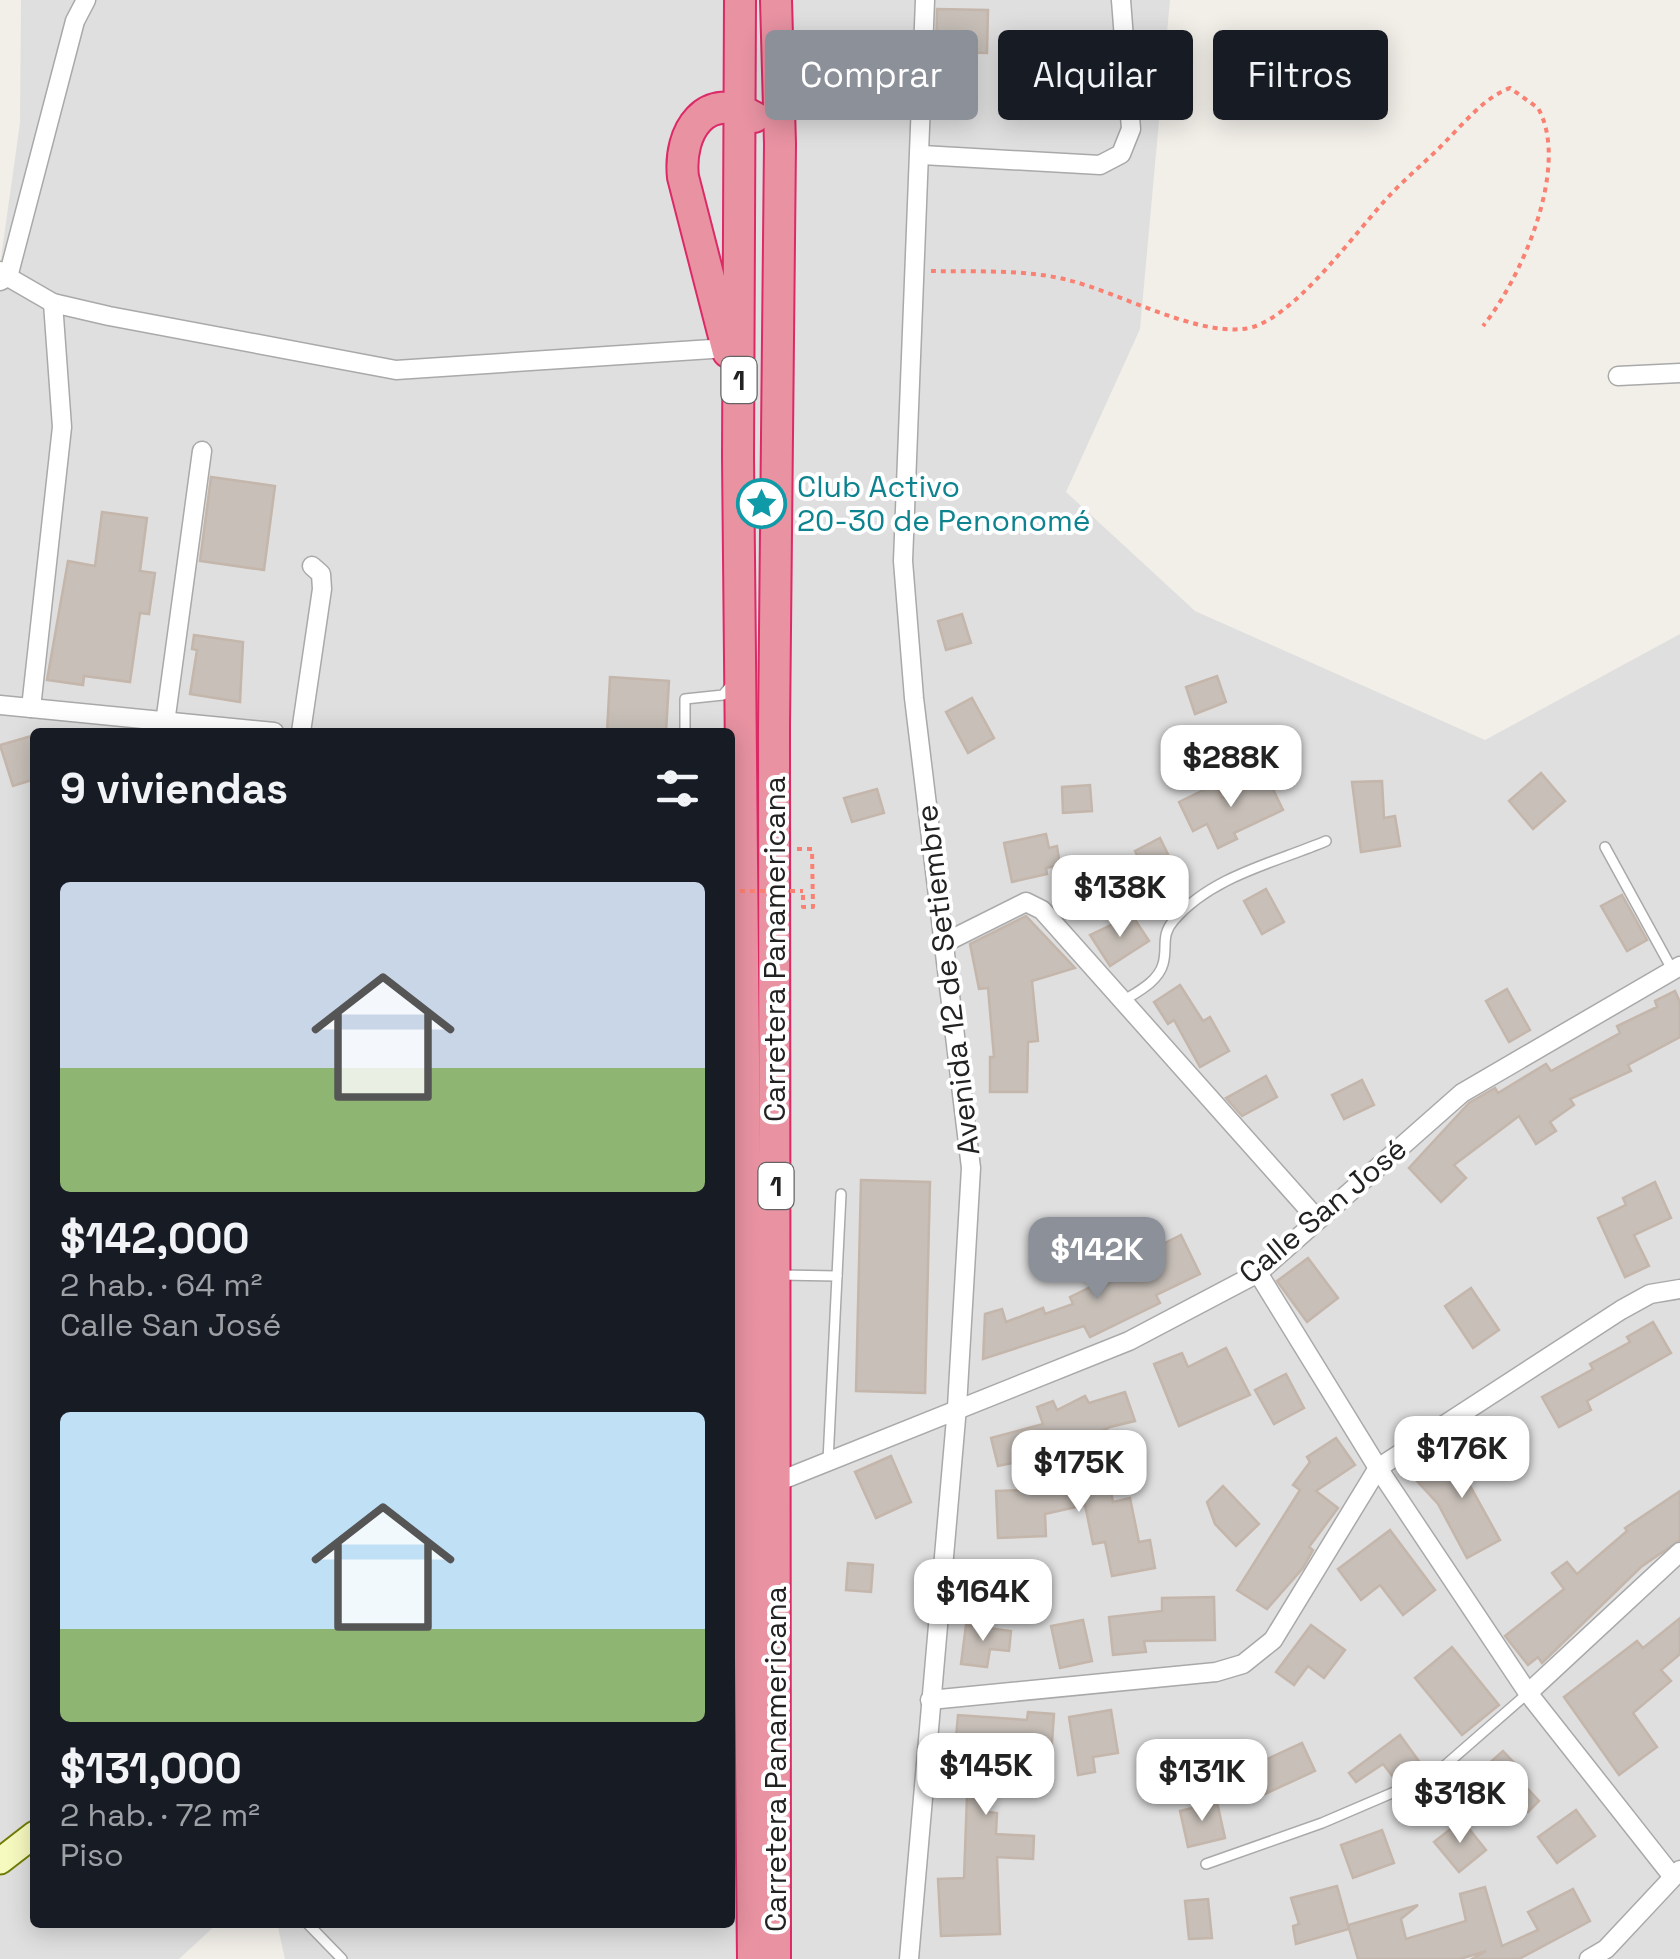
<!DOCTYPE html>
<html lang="es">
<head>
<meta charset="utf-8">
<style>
  body { margin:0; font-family:"Space Grotesk",sans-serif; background:#242831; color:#f1f3f6; height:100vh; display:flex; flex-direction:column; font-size:38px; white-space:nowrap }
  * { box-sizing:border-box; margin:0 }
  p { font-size:32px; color:#9ea1a6 }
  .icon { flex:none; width:55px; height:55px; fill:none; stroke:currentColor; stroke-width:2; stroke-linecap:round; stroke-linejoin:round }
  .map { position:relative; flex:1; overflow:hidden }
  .panel { position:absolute; left:30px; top:728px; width:705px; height:1200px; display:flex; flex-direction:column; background:#171b24; border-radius:10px; box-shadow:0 5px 25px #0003 }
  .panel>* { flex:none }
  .hud { position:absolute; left:765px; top:30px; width:765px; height:90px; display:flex; gap:20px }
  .price { position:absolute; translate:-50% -85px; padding:0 22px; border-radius:20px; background:#fff; color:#222; font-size:32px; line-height:65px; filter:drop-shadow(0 2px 5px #0008) }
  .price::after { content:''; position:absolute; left:50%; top:60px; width:30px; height:22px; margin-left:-15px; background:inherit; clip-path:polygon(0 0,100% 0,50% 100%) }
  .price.current { background:#8c9099; color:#fff }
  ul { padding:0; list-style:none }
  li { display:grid; align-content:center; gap:20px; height:530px; padding:0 30px }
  li span { display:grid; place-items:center; height:310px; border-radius:10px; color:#555 }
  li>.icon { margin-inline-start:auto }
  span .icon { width:180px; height:180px; fill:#fffc; stroke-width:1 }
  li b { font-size:42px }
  h2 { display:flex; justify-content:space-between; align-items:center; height:120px; padding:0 30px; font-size:42px }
  .tag { padding:0 35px; border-radius:10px; background:#171b24; box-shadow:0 5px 25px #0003; font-size:35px; line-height:90px }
  .tag.current { background:#8c9099; color:#fff }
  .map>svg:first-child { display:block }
  .residential { fill:#e0dfdf }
  .building { fill:#c7bfb8; stroke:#c4b6ab; stroke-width:2.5 }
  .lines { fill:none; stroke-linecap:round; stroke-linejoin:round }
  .lane-casing { stroke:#a9a9a9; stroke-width:12 }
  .street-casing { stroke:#a9a9a9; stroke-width:21 }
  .secondary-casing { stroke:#707d05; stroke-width:29 }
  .highway-casing { stroke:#dc2a67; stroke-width:34 }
  .path { stroke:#fa8072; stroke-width:4; stroke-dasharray:5 5; stroke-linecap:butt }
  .lane { stroke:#fff; stroke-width:9 }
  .street { stroke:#fff; stroke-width:18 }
  .secondary { stroke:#f7fabf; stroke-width:25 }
  .highway { stroke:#e892a2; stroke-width:30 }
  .path-bridge { stroke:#fa8072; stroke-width:4; stroke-dasharray:5 5; stroke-linecap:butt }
  .labels { text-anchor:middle; stroke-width:8; stroke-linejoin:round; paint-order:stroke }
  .shield { fill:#fff; stroke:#646464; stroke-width:2.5 }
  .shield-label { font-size:28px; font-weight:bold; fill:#222 }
  .culture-label { font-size:30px; fill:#0d838f; stroke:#fff; text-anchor:start }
  .street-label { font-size:30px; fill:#222; stroke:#fff }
</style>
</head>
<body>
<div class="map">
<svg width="1680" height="1959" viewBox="0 0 1680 1959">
  <rect width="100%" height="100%" fill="#f2efe9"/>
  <!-- residential -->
  <polygon class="residential" points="21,0 1170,0 1140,329 1066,492 1195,611 1485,740 1680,634 1680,1959 285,1959 277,1923 730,1922 730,732 35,732 35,1922 218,1923 179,1959 0,1959 0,265 20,123"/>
  <!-- building -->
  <g class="building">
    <polygon points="937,9 988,10 987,53 936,52"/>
    <polygon points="211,477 275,486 264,570 200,561"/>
    <polygon points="102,512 147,518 140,571 155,573 149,614 140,613 130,682 84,676 83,685 47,680 68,561 95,566"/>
    <polygon points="962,614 971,643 946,650 938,621"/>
    <polygon points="194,635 243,642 240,702 190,694 197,650 192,649"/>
    <polygon points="1217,676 1226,702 1195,714 1186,687"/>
    <polygon points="610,677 669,681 666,732 607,732"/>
    <polygon points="972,698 994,738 968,753 946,712"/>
    <polygon points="35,735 35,779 13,786 0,745"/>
    <polygon points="1541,773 1565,801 1533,829 1509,801"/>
    <polygon points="1267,777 1283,810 1234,833 1237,839 1218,848 1207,824 1193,831 1179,802 1216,784 1222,798"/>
    <polygon points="1382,781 1384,818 1395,816 1400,846 1361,852 1352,782"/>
    <polygon points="1090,785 1092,811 1063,813 1062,787"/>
    <polygon points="877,789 884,813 852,822 844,798"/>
    <polygon points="1046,834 1049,848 1057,846 1060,865 1046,868 1047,874 1012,882 1004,843"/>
    <polygon points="1160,838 1180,879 1155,891 1135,851"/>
    <polygon points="1266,889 1284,922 1262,934 1244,901"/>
    <polygon points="1622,895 1647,940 1627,951 1601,906"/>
    <polygon points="1132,915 1149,941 1110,966 1090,935"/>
    <polygon points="1026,916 1075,968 1032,981 1038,1041 1028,1042 1027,1092 990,1092 990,1057 994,1057 988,988 979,989 970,944"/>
    <polygon points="1180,985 1203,1021 1210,1017 1229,1051 1200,1067 1174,1020 1168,1024 1154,1002"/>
    <polygon points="1507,989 1530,1030 1509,1042 1486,1001"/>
    <polygon points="1675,991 1680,1002 1680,1037 1628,1065 1631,1071 1570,1099 1574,1105 1550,1122 1556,1131 1536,1144 1519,1116 1454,1165 1466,1178 1441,1202 1409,1168 1469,1103 1495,1088 1498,1093 1546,1064 1551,1071 1620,1033 1617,1026 1657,1007 1655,1001"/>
    <polygon points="1266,1076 1277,1097 1242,1116 1226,1098"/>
    <polygon points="1362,1080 1374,1105 1344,1119 1332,1095"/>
    <polygon points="861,1180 930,1182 925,1393 856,1391"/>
    <polygon points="1655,1182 1671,1218 1634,1235 1649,1266 1625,1277 1598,1218 1626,1205 1623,1198"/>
    <polygon points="1181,1235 1200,1274 1156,1295 1160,1303 1090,1337 1084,1326 983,1359 985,1314 1002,1309 1006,1322 1043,1308 1045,1314 1073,1304 1070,1297 1154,1256 1151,1250"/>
    <polygon points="1308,1258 1338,1298 1307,1322 1277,1281"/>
    <polygon points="1471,1288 1499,1330 1473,1348 1445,1306"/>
    <polygon points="1653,1322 1671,1353 1587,1401 1591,1410 1559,1427 1542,1397 1593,1369 1590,1364 1630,1342 1627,1337"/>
    <polygon points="1226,1348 1250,1395 1179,1426 1154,1364 1182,1353 1188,1367"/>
    <polygon points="1286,1374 1304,1408 1274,1424 1255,1390"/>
    <polygon points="1125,1392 1135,1421 1110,1427 1054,1454 998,1466 991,1438 1043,1424 1037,1407 1053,1401 1057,1410 1085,1396 1089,1403"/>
    <polygon points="1336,1438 1355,1465 1316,1491 1338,1508 1309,1547 1313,1550 1303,1568 1267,1609 1237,1590 1300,1490 1293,1485 1310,1462 1307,1457"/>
    <polygon points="1472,1446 1487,1471 1468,1482 1500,1540 1467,1558 1438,1504 1417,1481"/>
    <polygon points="891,1456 911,1502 876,1518 855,1472"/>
    <polygon points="1104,1460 1113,1502 1130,1498 1139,1542 1150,1540 1155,1568 1112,1576 1105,1542 1093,1544 1085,1505 1045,1514 1046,1536 998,1538 996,1491 1063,1489 1058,1470"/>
    <polygon points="1223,1486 1259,1524 1236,1546 1215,1524 1207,1502"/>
    <polygon points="1680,1491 1680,1540 1641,1567 1542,1663 1538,1657 1528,1665 1505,1636 1564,1589 1552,1573 1567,1562 1577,1574 1627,1531 1625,1528"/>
    <polygon points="1390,1530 1435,1590 1403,1615 1380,1585 1361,1600 1338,1569"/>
    <polygon points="848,1563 873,1565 871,1592 846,1590"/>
    <polygon points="1214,1597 1215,1640 1144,1641 1146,1652 1113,1655 1109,1617 1162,1611 1162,1598"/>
    <polygon points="1680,1618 1680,1654 1661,1670 1671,1681 1633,1713 1657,1747 1619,1775 1564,1697 1637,1641 1643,1648"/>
    <polygon points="1083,1620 1092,1661 1060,1668 1051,1626"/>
    <polygon points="966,1625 1011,1631 1009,1651 990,1649 987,1667 961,1664"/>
    <polygon points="1311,1625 1345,1650 1324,1678 1308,1666 1294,1685 1276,1672"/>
    <polygon points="1452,1647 1499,1705 1462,1735 1415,1678"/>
    <polygon points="1111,1710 1118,1753 1093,1757 1095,1772 1078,1775 1069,1717"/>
    <polygon points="1028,1712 1054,1714 1051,1756 1005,1753 1005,1760 993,1759 988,1812 997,1813 996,1834 1034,1836 1033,1859 997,1857 1000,1934 941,1936 938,1879 964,1878 967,1795 951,1793 958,1715 1027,1720"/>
    <polygon points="1400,1735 1421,1764 1397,1782 1383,1764 1356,1782 1349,1773"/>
    <polygon points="1302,1743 1315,1771 1265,1794 1252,1766"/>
    <polygon points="1503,1751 1518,1767 1512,1772 1539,1801 1528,1812 1486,1766"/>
    <polygon points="1217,1802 1225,1838 1188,1847 1180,1811"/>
    <polygon points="1576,1810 1595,1836 1557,1863 1538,1837"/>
    <polygon points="1462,1820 1486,1850 1459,1872 1434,1842"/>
    <polygon points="1382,1830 1394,1863 1353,1878 1341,1845"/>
    <polygon points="1337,1886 1349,1929 1296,1944 1293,1926 1299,1924 1291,1898"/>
    <polygon points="1485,1887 1502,1946 1538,1930 1528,1912 1573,1889 1590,1921 1519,1959 1472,1959 1486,1951 1460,1959 1358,1959 1348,1925 1418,1905 1401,1919 1406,1939 1466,1921 1460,1894"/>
    <polygon points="1208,1899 1212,1938 1189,1939 1185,1901"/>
  </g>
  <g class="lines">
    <defs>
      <g id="lane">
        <polyline points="685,732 685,699 723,695 730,686"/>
        <polyline points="1605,847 1673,971"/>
        <path d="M1123 1001C1137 992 1158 982 1163 964 1168 947 1160 936 1174 920 1212 876 1274 863 1326 841"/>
        <polyline points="780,1275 837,1276"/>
        <polyline points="828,1461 841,1194"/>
        <polyline points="1206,1864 1322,1823 1434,1775 1528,1693"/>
        <polyline points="306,1922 342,1959"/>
      </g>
      <g id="street">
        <polyline points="922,155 1100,165 1121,154 1131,129 1121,0"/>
        <polyline points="0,271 8,277 75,21 86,0"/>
        <polyline points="0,281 8,277 53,303 109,316 396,370 727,348"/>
        <polyline points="1618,376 1680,373"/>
        <polyline points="0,705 274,732"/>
        <polyline points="31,708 62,427 53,303"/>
        <polyline points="165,723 202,451"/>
        <polyline points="301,732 322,589 321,574 312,566"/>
        <polyline points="944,943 1026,902 1042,910 1318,1220"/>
        <polyline points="1258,1273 1378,1468 1528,1693 1673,1877"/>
        <polyline points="777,1482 1129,1341 1258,1273 1462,1093 1680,966"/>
        <polyline points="1528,1693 1680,1552"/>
        <polyline points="930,1700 1216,1672 1243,1664 1273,1640 1378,1468 1621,1310 1650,1294 1680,1289"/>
        <polyline points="909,1959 957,1407 971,1168 914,698 903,561 925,0"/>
        <polyline points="1589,1959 1606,1949 1680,1870"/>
      </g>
      <polyline id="secondary" points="0,1861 35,1834"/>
      <g id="highway">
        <polyline points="740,0 738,457 753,1959"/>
        <path d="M728 352 683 177C678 132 706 88 754 117"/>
        <polyline points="775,1959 774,727 780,144 776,0"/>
      </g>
    </defs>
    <!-- lane casing -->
    <use href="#lane" class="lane-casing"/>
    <!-- street casing -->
    <use href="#street" class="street-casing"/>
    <!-- secondary casing -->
    <use href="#secondary" class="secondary-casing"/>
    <!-- highway casing -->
    <use href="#highway" class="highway-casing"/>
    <!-- path -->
    <g class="path">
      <path d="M931 271C976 272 1024 269 1068 280 1120 293 1192 334 1243 329 1291 325 1358 228 1391 194 1409 175 1429 159 1446 141 1465 122 1485 97 1510 88L1538 108C1571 166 1521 279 1483 326"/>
      <polyline points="797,849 812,849 813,907 803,907 803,891"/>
    </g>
    <!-- lane -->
    <use href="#lane" class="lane"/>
    <!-- street -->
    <use href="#street" class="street"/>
    <!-- secondary -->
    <use href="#secondary" class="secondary"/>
    <!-- highway -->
    <use href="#highway" class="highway"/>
    <!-- path-bridge -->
    <polyline class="path-bridge" points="730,891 803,891"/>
  </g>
  <!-- icons -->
  <defs>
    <symbol id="sight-ring" viewBox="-11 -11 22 22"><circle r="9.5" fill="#fff" stroke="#0f9aa8" stroke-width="1.5"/><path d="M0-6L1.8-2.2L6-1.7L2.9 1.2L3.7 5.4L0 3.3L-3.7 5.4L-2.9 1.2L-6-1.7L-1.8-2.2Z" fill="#0f9aa8"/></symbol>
  </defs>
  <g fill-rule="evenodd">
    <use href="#sight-ring" x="734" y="476" width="55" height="55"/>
  </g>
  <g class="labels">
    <!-- shield labels -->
    <g class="shield">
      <rect x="721.5" y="357" width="35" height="46" rx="8"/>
      <rect x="758.5" y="1163" width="35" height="46" rx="8"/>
    </g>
    <g class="shield-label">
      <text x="739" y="390">1</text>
      <text x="776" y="1196">1</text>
    </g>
    <!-- culture labels -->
    <g class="culture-label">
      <text x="797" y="497">Club Activo<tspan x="797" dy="34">20-30 de Penonomé</tspan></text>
    </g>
    <!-- street labels -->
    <g class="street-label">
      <text transform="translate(775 949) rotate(-90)" y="10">Carretera Panamericana</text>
      <text transform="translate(948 980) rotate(-97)" y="10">Avenida 12 de Setiembre</text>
      <text transform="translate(1323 1211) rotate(-40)" y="10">Calle San José</text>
      <text transform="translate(776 1759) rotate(-90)" y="10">Carretera Panamericana</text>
    </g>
  </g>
</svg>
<b class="price" style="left:1231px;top:810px">$288K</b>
<b class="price" style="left:1120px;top:940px">$138K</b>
<b class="price current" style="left:1097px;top:1302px">$142K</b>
<b class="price" style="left:1462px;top:1501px">$176K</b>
<b class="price" style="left:1079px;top:1515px">$175K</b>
<b class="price" style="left:983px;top:1644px">$164K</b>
<b class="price" style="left:986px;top:1818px">$145K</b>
<b class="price" style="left:1202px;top:1824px">$131K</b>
<b class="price" style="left:1460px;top:1846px">$318K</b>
<div class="hud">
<a class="tag current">Comprar</a>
<a class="tag">Alquilar</a>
<a class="tag">Filtros</a>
</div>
<section class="panel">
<h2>9 viviendas<svg class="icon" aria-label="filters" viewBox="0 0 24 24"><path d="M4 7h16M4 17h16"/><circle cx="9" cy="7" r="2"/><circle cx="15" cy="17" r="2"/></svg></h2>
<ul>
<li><span style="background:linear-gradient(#c9d6e8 60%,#8fb573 0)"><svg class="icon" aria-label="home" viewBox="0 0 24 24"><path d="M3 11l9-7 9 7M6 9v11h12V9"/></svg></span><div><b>$142,000</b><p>2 hab. · 64 m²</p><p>Calle San José</p></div></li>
<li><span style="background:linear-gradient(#bfe0f5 70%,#8fb573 0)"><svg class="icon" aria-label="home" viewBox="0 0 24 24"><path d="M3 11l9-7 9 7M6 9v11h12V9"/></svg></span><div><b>$131,000</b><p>2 hab. · 72 m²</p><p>Piso</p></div></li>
</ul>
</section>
</div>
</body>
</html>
